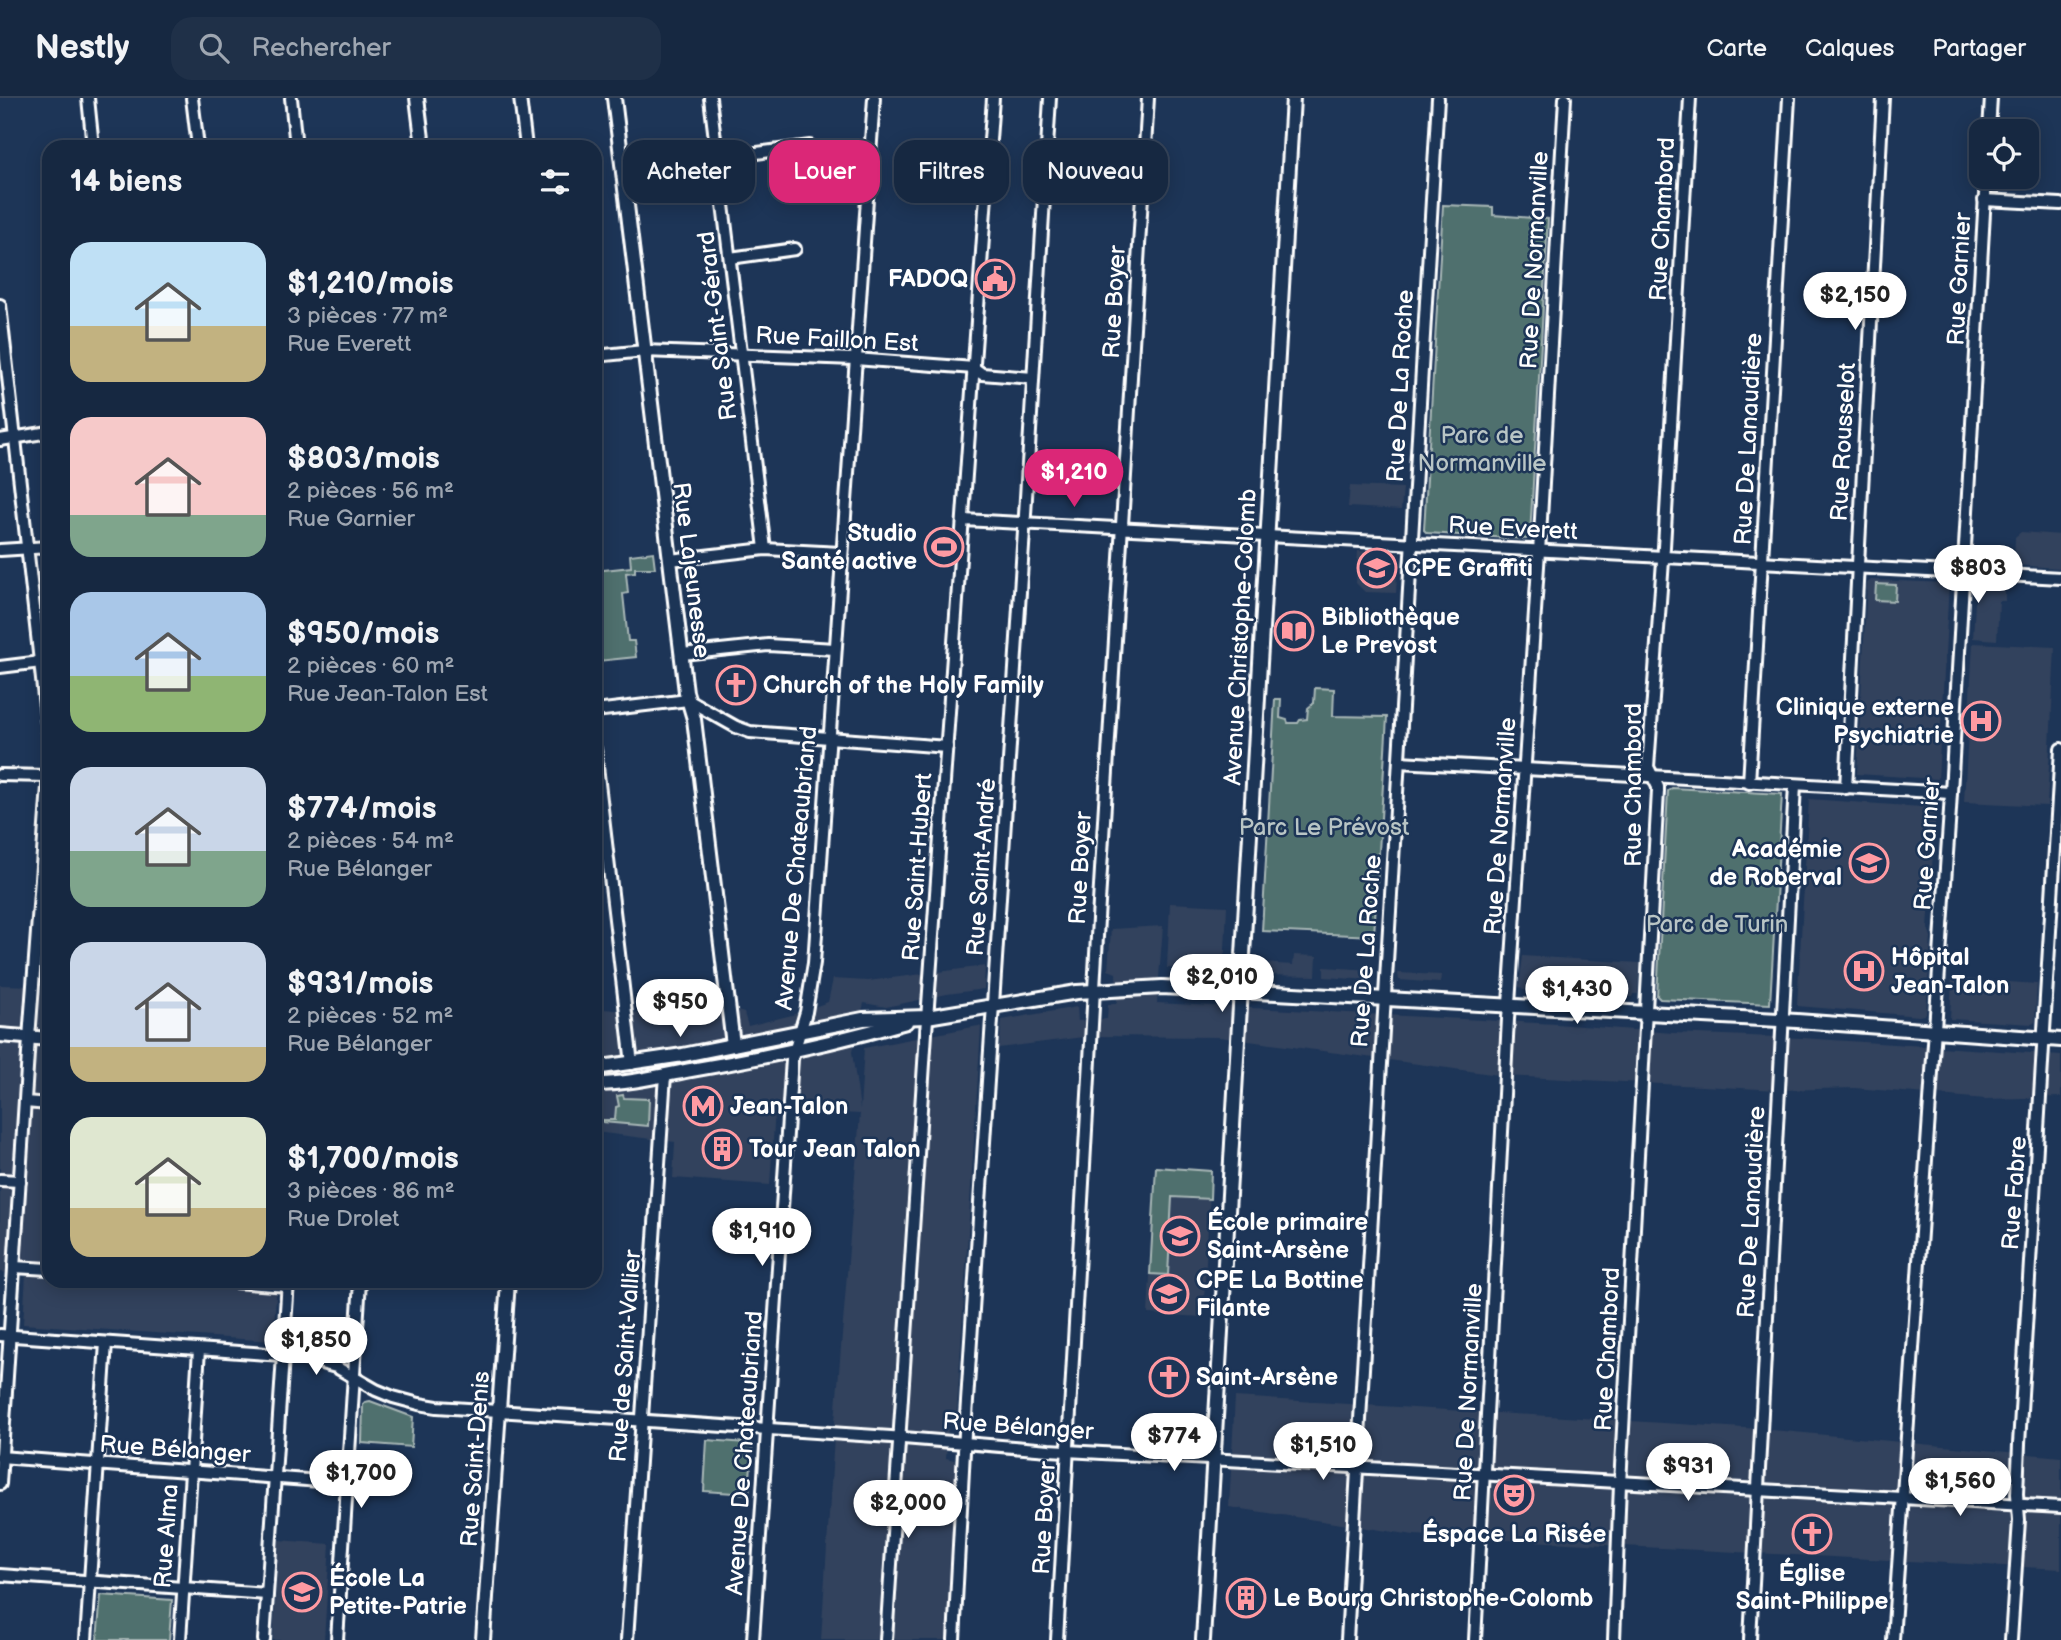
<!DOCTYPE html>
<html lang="fr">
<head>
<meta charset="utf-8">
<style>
  body { margin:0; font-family:"Balsamiq Sans",sans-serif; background:#1f3048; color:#f1f3f6; height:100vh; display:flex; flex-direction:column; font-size:26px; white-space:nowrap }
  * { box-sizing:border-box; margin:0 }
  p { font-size:23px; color:#9ea6b1 }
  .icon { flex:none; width:38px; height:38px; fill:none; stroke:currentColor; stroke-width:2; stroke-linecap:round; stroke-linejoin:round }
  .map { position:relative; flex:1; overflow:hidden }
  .drawer { position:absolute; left:42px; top:42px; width:560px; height:1148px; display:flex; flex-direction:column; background:#162841; border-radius:21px; box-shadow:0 4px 18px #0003,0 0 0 2px #35445a }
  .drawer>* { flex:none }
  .guide { position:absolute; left:623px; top:42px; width:665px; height:63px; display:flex; gap:14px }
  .buttons { position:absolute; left:1969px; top:21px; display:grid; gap:14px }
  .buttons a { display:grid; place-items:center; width:70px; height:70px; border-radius:14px; background:#162841; box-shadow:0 4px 18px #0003,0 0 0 2px #35445a; font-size:35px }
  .price { position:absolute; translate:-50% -60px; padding:0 16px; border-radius:24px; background:#fff; color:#222; font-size:23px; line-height:46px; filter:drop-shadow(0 2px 4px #0008) }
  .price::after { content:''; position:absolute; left:50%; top:42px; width:21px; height:16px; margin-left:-10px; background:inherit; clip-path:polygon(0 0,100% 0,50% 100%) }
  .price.on { background:#db2777; color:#fff }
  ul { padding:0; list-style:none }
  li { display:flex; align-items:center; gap:21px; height:175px; padding:0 28px }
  li span { display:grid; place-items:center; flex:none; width:196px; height:140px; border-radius:21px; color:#555 }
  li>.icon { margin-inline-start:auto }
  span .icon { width:84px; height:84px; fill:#fffc; stroke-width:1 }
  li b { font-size:30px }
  h2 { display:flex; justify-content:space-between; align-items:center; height:84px; padding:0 28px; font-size:30px }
  .pill { padding:0 24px; border-radius:21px; background:#162841; box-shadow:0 4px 18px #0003,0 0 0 2px #35445a; font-size:24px; line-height:63px }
  .pill.on { background:#db2777; color:#fff }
  header { display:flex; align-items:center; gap:42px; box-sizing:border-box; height:98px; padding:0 35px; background:#162841; border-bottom:2px solid #35445a }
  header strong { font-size:33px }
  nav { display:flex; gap:38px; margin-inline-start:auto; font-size:24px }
  .search { width:490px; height:63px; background:#1f3048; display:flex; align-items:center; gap:18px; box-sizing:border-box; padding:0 24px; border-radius:21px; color:#9ea6b1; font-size:26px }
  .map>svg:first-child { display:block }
  .built { fill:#32425d }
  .green { fill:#506f6e; stroke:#a8b7b6; stroke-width:2 }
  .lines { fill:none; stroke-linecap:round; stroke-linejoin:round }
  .minor-casing { stroke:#fff; stroke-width:16 }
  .major-casing { stroke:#fff; stroke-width:18 }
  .minor { stroke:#1d3557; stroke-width:10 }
  .major { stroke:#1d3557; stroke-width:12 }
  .labels { text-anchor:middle; stroke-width:5; stroke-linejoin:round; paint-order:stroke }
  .street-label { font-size:24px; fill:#fff; stroke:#1d3557 }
  .poi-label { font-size:24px; font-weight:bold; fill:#fff; stroke:#1d3557; text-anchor:start }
  .park-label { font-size:24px; fill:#b9c5c5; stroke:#1d3557 }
</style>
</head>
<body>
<header>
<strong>Nestly</strong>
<div class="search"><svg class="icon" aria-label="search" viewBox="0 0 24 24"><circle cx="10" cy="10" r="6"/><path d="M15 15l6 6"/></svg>Rechercher</div>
<nav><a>Carte</a><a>Calques</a><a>Partager</a></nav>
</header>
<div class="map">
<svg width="2061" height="1542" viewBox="0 0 2061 1542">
  <rect width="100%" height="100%" fill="#1d3557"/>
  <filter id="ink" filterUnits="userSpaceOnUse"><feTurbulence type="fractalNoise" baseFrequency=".0143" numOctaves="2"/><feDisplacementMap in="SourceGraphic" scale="14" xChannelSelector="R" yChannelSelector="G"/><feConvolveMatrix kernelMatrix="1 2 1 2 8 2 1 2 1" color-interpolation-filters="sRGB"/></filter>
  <g filter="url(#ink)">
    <!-- built -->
    <g class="built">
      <polygon points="1350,388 1403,390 1401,412 1348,409"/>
      <polygon points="2021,434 2061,437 2061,467 2059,470 2014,467 2015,439"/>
      <polygon points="1358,453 1398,455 1396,495 1365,494 1356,485"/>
      <polygon points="1871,482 1949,485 1938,681 1857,676 1867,485"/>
      <polygon points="1976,487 2005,488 2005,503 1999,503 1997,542 1973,540"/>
      <polygon points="1973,545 2055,549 2047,708 1964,704"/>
      <polygon points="1809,701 1936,710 1928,830 1931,839 1926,915 1924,917 1919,918 1797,908"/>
      <polygon points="1170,805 1227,808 1224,872 1167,870"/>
      <polygon points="1163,828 1157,905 1556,926 1673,935 1802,940 2061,957 2061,999 1986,1001 1855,990 1779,992 1506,978 1219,939 1091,938 999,950 1002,922 1077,909 1078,923 1107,921 1108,907 1117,905 1116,875 1108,872 1111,831"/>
      <polygon points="1294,857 1317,858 1316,878 1263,877 1259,874 1260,865 1293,867"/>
      <polygon points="1523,858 1640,865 1638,896 1633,896 1632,899 1523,892 1519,888"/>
      <polygon points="985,868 984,891 947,896 886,909 864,905 852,954 860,1011 864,950 978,928 981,929 956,1327 948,1327 946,1360 954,1362 963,1382 954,1542 821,1542 835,1323 860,1016 775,1011 770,1087 673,1080 675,1044 595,1034 595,910 643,915 712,906 744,915 748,928 792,917 828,904 833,881 868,883"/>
      <polygon points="1324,869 1373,872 1373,880 1371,882 1324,879"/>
      <polygon points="1398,875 1441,877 1440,885 1399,882"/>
      <polygon points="1952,880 2037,886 2035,924 2032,926 1950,921"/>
      <polygon points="0,887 33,888 41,896 49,897 49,1183 277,1183 273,1243 23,1226 26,1176 0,1174"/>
      <polygon points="1156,1069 1211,1073 1203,1219 1148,1216"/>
      <polygon points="1235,1299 1761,1331 2061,1359 2061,1471 1414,1437 1229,1409"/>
      <polygon points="279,1442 330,1446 324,1542 273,1542"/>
    </g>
    <!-- green -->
    <g class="green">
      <polygon points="1443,107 1493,109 1493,117 1548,121 1530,438 1526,441 1427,435 1424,432"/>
      <polygon points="653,454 655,470 635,470 635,474 626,475 628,495 623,496 628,543 634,543 636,559 598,563 595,537 595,473 631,469 630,457"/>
      <polygon points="1876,486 1896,487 1895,503 1875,502"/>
      <polygon points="1315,590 1334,591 1333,618 1387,619 1374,838 1262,833 1275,601 1281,601 1280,620 1287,622 1288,625 1298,625 1300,622 1307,621 1308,610 1314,605"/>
      <polygon points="1672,690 1782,696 1770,906 1660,901 1657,898 1668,693"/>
      <polygon points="623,997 624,1000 649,1001 648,1028 603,1024 603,1022 615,1022 616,1009 619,1008 617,998"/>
      <polygon points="1156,1069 1211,1073 1210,1101 1172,1099 1168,1177 1150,1176"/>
      <polygon points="370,1303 413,1319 411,1349 362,1345 363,1306 365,1304"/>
      <polygon points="707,1342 747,1345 752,1351 749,1396 704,1393"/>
      <polygon points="101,1497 172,1502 169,1542 97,1542"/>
    </g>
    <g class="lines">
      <defs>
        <g id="minor">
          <polyline points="88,0 93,49"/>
          <polyline points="192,0 198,49"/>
          <polyline points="291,0 296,49"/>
          <polyline points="520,0 526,49"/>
          <polyline points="710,0 765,451"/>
          <polyline points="1989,33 1991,0"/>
          <polyline points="718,60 810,48"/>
          <polyline points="1984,102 2061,106"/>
          <polyline points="730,160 795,151"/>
          <polyline points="0,207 49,644"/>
          <polyline points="595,258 644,253 855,261 974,270 982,276 1033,280"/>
          <polyline points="0,342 49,334"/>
          <polyline points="963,422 2061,480"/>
          <polyline points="0,452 49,449"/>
          <polyline points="670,462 765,451 841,455"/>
          <polyline points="682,556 768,547 835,551"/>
          <polyline points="0,569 41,564"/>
          <polyline points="595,613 688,602 736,629 750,634 947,649"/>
          <polyline points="595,651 632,966"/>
          <polyline points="1399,664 1951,695"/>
          <polyline points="0,677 49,678"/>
          <polyline points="1749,685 1789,0"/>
          <polyline points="1846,690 1883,0"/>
          <polyline points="25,1004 49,1006"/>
          <polyline points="0,1082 20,1083"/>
          <polyline points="14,1169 49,1171"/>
          <polyline points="221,1183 288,1188"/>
          <polyline points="0,1237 296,1258 336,1269 376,1292 393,1299 419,1306 437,1309 891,1339 1049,1352 2061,1409"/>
          <polyline points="0,1359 347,1385"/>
          <polyline points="0,1386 29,940 49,675"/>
          <polyline points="0,1477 267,1496"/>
          <polyline points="86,1542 106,1245"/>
          <polyline points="180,1542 199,1252"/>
          <polyline points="264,1542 288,1183"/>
          <polyline points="337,1542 360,1183"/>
          <polyline points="627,1542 665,977"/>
          <polyline points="753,1542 792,961 806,914 814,865 874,0"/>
          <polyline points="886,1542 926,935 993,0"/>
          <polyline points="954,1542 965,1334 1024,433 1050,0"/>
          <polyline points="1057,1542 1098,821 1148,0"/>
          <polyline points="1347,1542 1438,0"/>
          <polyline points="1475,1542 1508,921 1540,438 1565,0"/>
          <polyline points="1614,1542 1620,1386 1658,693 1658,689 1648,669 1664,449 1690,0"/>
          <polyline points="1750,1542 1795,687"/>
          <polyline points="1893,1542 1950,712 1986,79"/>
          <polyline points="2011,1542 2019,1422 2017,1396 2019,1346 2061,651"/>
        </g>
        <g id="major">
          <polyline points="417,0 423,49"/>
          <polyline points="614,0 686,594 694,621 733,947"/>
          <polyline points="0,937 49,941"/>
          <polyline points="595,970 683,957 863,921 927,919 1077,894 1162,889 1797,923 2061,942"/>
          <path d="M595 986C627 986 660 978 691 972 763 960 836 944 906 924"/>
          <polyline points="483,1542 508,1183"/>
          <polyline points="1203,1542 1293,0"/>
        </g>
      </defs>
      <!-- minor casing -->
      <use href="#minor" class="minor-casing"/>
      <!-- major casing -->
      <use href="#major" class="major-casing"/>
      <!-- minor -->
      <use href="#minor" class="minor"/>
      <!-- major -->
      <use href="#major" class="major"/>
    </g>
  </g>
  <!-- icons -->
  <defs>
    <symbol id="civic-ring" viewBox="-11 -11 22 22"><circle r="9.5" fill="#1d3557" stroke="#ff9aa2" stroke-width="1.5"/><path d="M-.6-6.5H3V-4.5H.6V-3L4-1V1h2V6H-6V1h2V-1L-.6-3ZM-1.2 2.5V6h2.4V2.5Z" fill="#ff9aa2"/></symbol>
    <symbol id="stadium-ring" viewBox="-11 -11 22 22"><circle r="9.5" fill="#1d3557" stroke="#ff9aa2" stroke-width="1.5"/><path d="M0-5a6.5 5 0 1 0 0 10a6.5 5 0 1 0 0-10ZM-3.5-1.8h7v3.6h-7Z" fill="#ff9aa2"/></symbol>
    <symbol id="school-ring" viewBox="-11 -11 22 22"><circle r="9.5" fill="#1d3557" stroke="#ff9aa2" stroke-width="1.5"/><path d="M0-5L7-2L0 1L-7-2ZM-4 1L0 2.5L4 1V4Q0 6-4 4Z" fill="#ff9aa2"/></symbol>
    <symbol id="library-ring" viewBox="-11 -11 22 22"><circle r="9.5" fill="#1d3557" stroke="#ff9aa2" stroke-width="1.5"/><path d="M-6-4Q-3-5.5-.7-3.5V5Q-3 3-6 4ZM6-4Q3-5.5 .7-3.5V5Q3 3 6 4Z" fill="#ff9aa2"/></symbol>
    <symbol id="church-ring" viewBox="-11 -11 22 22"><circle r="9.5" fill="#1d3557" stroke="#ff9aa2" stroke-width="1.5"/><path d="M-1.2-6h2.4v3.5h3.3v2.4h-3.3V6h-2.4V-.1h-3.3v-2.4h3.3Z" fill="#ff9aa2"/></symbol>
    <symbol id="hospital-ring" viewBox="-11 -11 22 22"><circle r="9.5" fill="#1d3557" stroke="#ff9aa2" stroke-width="1.5"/><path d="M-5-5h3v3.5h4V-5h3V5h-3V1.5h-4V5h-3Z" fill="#ff9aa2"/></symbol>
    <symbol id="metro-ring" viewBox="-11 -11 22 22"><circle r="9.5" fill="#1d3557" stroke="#ff9aa2" stroke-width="1.5"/><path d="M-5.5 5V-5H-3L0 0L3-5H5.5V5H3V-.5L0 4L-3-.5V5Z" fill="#ff9aa2"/></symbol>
    <symbol id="building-ring" viewBox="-11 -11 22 22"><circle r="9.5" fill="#1d3557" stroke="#ff9aa2" stroke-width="1.5"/><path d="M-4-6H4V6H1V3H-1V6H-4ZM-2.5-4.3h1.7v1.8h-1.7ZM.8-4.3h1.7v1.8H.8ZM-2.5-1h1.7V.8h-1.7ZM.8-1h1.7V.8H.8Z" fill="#ff9aa2"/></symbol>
    <symbol id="theatre-ring" viewBox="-11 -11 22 22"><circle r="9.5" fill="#1d3557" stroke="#ff9aa2" stroke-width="1.5"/><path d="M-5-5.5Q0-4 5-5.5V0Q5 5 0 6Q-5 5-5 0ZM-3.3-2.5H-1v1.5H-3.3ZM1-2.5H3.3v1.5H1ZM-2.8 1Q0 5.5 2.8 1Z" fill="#ff9aa2"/></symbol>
  </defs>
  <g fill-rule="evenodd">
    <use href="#civic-ring" x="973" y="159" width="44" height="44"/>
    <use href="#stadium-ring" x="922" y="427" width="44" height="44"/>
    <use href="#school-ring" x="1355" y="448" width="44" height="44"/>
    <use href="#library-ring" x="1272" y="511" width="44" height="44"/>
    <use href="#church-ring" x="714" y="565" width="44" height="44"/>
    <use href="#hospital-ring" x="1959" y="601" width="44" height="44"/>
    <use href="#school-ring" x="1847" y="743" width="44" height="44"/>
    <use href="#hospital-ring" x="1842" y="851" width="44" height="44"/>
    <use href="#metro-ring" x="681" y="986" width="44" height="44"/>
    <use href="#building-ring" x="700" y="1029" width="44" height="44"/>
    <use href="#school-ring" x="1158" y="1116" width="44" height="44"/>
    <use href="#school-ring" x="1147" y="1174" width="44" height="44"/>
    <use href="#church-ring" x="1147" y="1257" width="44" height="44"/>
    <use href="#theatre-ring" x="1492" y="1375" width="44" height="44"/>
    <use href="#church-ring" x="1790" y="1414" width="44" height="44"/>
    <use href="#school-ring" x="280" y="1472" width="44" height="44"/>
    <use href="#building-ring" x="1224" y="1478" width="44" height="44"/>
  </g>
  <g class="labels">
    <!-- street labels -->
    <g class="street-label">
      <text transform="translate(1662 121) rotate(-87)" y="8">Rue Chambord</text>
      <text transform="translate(1534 162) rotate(-87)" y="8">Rue De Normanville</text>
      <text transform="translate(1959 181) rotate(-87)" y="8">Rue Garnier</text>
      <text transform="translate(1114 204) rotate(-87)" y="8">Rue Boyer</text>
      <text transform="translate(717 228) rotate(-97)" y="8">Rue Saint-Gérard</text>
      <text transform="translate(837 241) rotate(3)" y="8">Rue Faillon Est</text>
      <text transform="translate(1400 288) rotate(-87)" y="8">Rue De La Roche</text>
      <text transform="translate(1748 341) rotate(-87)" y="8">Rue De Lanaudière</text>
      <text transform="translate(1843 344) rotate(-87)" y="8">Rue Rousselot</text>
      <text transform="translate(1513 430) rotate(3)" y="8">Rue Everett</text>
      <text transform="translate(692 472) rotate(83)" y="8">Rue Lajeunesse</text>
      <text transform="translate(1240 539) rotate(-87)" y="8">Avenue Christophe-Colomb</text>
      <text transform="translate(1633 687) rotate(-90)" y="8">Rue Chambord</text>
      <text transform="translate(1500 728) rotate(-86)" y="8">Rue De Normanville</text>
      <text transform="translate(1927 746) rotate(-86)" y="8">Rue Garnier</text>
      <text transform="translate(917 769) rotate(-86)" y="8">Rue Saint-Hubert</text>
      <text transform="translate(981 769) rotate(-86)" y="8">Rue Saint-André</text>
      <text transform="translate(796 770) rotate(-85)" y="8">Avenue De Chateaubriand</text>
      <text transform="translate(1080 770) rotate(-87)" y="8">Rue Boyer</text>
      <text transform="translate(1366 853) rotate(-86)" y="8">Rue De La Roche</text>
      <text transform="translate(2014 1095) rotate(-86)" y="8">Rue Fabre</text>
      <text transform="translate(1751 1114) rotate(-87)" y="8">Rue De Lanaudière</text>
      <text transform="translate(1607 1251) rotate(-87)" y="8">Rue Chambord</text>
      <text transform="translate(625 1258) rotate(-86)" y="8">Rue de Saint-Vallier</text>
      <text transform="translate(1468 1294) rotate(-87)" y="8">Rue De Normanville</text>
      <text transform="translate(1018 1328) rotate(4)" y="8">Rue Bélanger</text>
      <text transform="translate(175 1351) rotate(4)" y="8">Rue Bélanger</text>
      <text transform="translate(744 1355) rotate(-86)" y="8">Avenue De Chateaubriand</text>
      <text transform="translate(475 1361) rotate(-86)" y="8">Rue Saint-Denis</text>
      <text transform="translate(1044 1420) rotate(-87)" y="8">Rue Boyer</text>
      <text transform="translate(166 1438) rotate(-86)" y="8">Rue Alma</text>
    </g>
    <!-- poi labels -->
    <g class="poi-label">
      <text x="968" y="189" text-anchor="end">FADOQ</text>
      <text x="917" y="443" text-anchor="end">Studio<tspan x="917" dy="28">Santé active</tspan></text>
      <text x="1404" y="478">CPE Graffiti</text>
      <text x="1321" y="527">Bibliothèque<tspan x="1321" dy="28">Le Prevost</tspan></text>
      <text x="763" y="595">Church of the Holy Family</text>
      <text x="1954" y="617" text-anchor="end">Clinique externe<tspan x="1954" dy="28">Psychiatrie</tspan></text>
      <text x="1842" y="759" text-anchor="end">Académie<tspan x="1842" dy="28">de Roberval</tspan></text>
      <text x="1891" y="867">Hôpital<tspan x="1891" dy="28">Jean-Talon</tspan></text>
      <text x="730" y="1016">Jean-Talon</text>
      <text x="749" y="1059">Tour Jean Talon</text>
      <text x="1207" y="1132">École primaire<tspan x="1207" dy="28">Saint-Arsène</tspan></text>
      <text x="1196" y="1190">CPE La Bottine<tspan x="1196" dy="28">Filante</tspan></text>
      <text x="1196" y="1287">Saint-Arsène</text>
      <text x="1514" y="1444" text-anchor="middle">Éspace La Risée</text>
      <text x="1812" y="1483" text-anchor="middle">Église<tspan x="1812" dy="28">Saint-Philippe</tspan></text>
      <text x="329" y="1488">École La<tspan x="329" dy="28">Petite-Patrie</tspan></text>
      <text x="1273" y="1508">Le Bourg Christophe-Colomb</text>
    </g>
    <!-- park labels -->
    <g class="park-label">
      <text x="1482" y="345">Parc de<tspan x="1482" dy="28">Normanville</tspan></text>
      <text x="1324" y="737">Parc Le Prévost</text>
      <text x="1717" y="834">Parc de Turin</text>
    </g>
  </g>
</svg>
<div class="buttons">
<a><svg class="icon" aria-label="locate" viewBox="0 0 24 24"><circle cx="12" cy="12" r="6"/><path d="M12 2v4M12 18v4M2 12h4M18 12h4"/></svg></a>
</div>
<b class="price" style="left:1855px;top:234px">$2,150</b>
<b class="price on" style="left:1074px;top:411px">$1,210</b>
<b class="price" style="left:1978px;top:507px">$803</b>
<b class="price" style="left:1222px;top:916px">$2,010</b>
<b class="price" style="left:1577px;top:928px">$1,430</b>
<b class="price" style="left:680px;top:941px">$950</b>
<b class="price" style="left:762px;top:1170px">$1,910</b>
<b class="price" style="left:316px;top:1279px">$1,850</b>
<b class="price" style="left:1174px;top:1375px">$774</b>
<b class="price" style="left:1323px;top:1384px">$1,510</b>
<b class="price" style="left:1688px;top:1405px">$931</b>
<b class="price" style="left:361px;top:1412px">$1,700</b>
<b class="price" style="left:1960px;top:1420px">$1,560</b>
<b class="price" style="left:908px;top:1442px">$2,000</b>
<div class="guide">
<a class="pill">Acheter</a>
<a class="pill on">Louer</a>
<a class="pill">Filtres</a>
<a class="pill">Nouveau</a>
</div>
<section class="drawer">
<h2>14 biens<svg class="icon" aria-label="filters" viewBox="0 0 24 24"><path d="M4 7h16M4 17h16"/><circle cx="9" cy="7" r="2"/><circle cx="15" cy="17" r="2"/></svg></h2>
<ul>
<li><span style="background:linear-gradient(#bfe0f5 60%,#c2b280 0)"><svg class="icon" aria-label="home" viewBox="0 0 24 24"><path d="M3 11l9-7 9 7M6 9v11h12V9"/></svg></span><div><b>$1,210/mois</b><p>3 pièces · 77 m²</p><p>Rue Everett</p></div></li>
<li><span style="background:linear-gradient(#f6c9c9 70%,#7fa58c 0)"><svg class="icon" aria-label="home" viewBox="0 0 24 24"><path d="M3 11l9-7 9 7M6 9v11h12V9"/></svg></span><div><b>$803/mois</b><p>2 pièces · 56 m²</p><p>Rue Garnier</p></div></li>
<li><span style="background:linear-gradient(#a9c7e8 60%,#8fb573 0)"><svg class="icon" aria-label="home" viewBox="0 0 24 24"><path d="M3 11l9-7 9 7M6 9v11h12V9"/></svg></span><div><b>$950/mois</b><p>2 pièces · 60 m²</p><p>Rue Jean-Talon Est</p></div></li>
<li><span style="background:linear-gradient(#c9d6e8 60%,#7fa58c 0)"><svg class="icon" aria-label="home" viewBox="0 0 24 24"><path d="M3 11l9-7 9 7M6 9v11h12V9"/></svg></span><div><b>$774/mois</b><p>2 pièces · 54 m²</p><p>Rue Bélanger</p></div></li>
<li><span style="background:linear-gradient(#c9d6e8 75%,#c2b280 0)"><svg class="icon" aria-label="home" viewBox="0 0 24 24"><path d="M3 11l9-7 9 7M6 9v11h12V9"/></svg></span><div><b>$931/mois</b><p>2 pièces · 52 m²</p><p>Rue Bélanger</p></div></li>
<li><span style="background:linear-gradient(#dfe7d0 65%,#c2b280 0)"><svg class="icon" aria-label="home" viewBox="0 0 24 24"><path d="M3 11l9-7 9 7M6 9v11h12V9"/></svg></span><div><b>$1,700/mois</b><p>3 pièces · 86 m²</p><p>Rue Drolet</p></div></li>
</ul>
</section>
</div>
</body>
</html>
